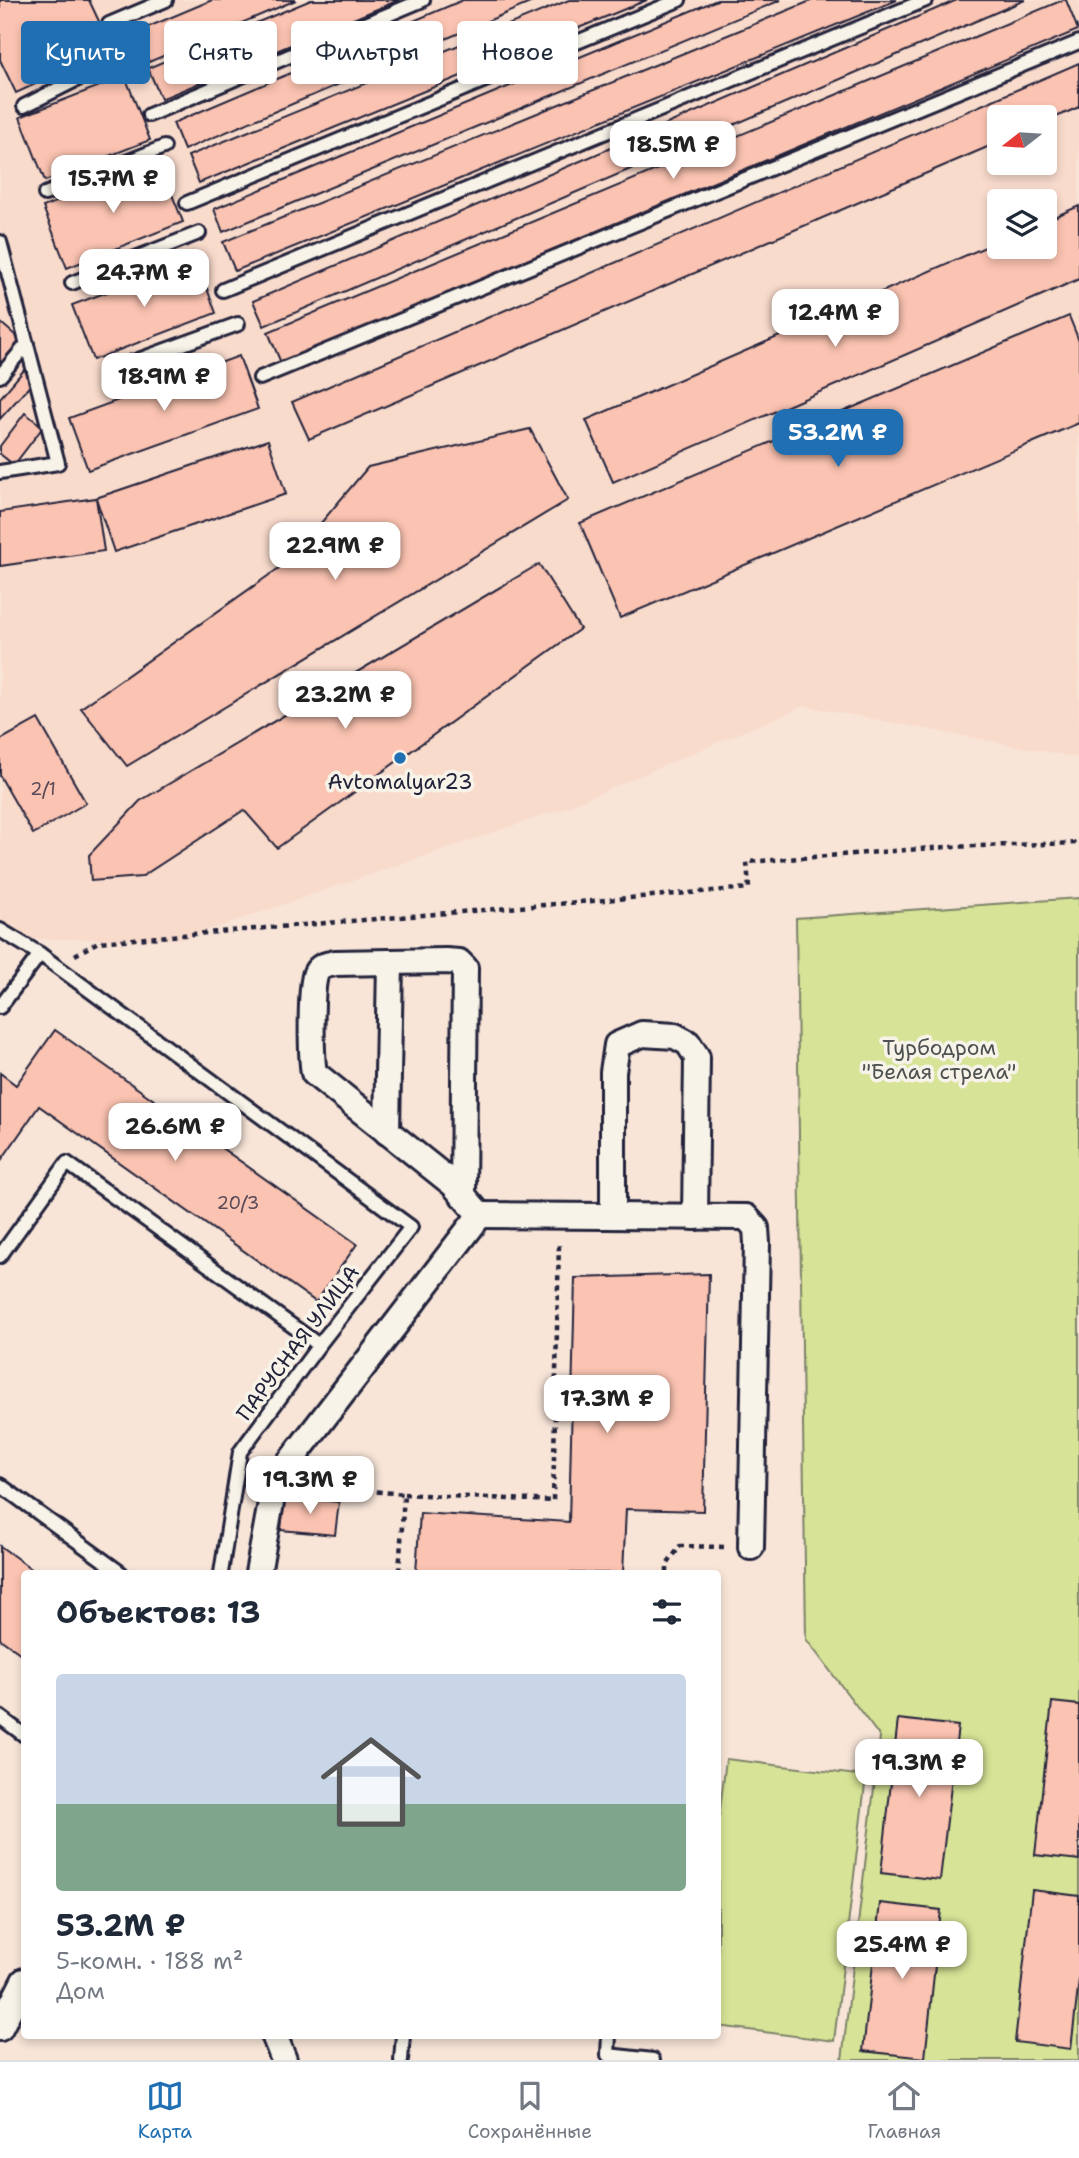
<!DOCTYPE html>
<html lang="ru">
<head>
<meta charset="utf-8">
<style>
  body { margin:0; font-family:"Shantell Sans",sans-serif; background:#f2f2f3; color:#1f2937; height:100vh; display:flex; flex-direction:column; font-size:26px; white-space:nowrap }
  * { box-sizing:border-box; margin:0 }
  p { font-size:23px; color:#747a83 }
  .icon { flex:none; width:38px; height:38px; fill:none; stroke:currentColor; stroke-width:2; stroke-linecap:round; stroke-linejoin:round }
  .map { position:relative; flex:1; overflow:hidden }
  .side { position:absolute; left:21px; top:1570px; width:700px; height:469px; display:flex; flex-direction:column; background:#fff; border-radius:7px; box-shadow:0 4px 10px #0003 }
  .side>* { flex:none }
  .banner { position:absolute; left:21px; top:21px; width:700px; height:63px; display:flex; gap:14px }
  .needle { width:46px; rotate:253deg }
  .controls { position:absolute; left:987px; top:105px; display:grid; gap:14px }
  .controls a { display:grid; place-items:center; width:70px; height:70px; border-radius:7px; background:#fff; box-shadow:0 4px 10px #0003; font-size:35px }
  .price { position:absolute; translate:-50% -60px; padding:0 16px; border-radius:14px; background:#fff; color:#222; font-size:23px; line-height:46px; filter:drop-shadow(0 2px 4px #0008) }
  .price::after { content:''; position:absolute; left:50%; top:42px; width:21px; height:16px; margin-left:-10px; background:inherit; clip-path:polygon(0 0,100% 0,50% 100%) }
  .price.on { background:#1f6fb2; color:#fff }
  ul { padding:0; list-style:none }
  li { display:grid; align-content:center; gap:14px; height:371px; padding:0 35px }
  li+li { border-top:2px solid #e0e1e3 }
  li span { display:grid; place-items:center; height:217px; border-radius:7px; color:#555 }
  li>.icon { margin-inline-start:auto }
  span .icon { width:126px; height:126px; fill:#fffc; stroke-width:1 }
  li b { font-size:30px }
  h2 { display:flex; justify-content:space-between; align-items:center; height:84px; padding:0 35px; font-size:30px }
  .chip { padding:0 24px; border-radius:7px; background:#fff; box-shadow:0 4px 10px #0003; font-size:24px; line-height:63px }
  .chip.on { background:#1f6fb2; color:#fff }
  .tab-bar { display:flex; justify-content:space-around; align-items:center; height:98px; border-top:2px solid #e0e1e3; background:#fff; font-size:19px; color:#747a83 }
  .tab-bar a { display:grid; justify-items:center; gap:4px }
  .tab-bar .on { color:#1f6fb2 }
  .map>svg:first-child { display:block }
  .built { fill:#f9dbcc; fill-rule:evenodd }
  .green { fill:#d7e396; stroke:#7c8268; stroke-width:2 }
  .building { fill:#fbc3b1; stroke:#22223b; stroke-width:2 }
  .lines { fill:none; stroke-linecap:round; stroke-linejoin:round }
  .service-casing { stroke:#22223b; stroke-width:18 }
  .minor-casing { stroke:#22223b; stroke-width:30 }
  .path { stroke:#22223b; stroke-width:4.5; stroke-dasharray:5 5; stroke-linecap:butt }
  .service { stroke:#f7f3e8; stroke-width:12 }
  .minor { stroke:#f7f3e8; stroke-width:24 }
  .poi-dot { fill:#1f6fb2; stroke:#f7f3e8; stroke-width:2.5 }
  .labels { text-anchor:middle; stroke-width:7; stroke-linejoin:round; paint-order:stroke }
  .number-label { font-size:18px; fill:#584a58 }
  .poi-label { font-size:21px; fill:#22223b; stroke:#f7f3e8 }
  .park-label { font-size:21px; fill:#4f5252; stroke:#f7f3e8 }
  .street-label { font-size:21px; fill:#22223b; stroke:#f7f3e8 }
</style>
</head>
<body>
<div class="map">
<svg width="1079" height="2060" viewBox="0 0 1079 2060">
  <rect width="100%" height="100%" fill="#f8e5d8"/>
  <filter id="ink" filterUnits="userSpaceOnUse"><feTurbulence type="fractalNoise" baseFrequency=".0143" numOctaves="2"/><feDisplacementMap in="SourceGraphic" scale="14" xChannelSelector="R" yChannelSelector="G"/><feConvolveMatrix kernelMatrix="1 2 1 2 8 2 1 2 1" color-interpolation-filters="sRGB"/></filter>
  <g filter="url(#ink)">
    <!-- built -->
    <path class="built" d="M0 0H1079V758L804 706 562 809 183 939H13L0 918ZM999 117H1045V163H999ZM999 201H1045V247H999Z"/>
    <!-- green -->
    <g class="green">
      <polygon points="1079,898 1079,2060 842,2060 880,1737 806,1639 796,918"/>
      <polygon points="726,1759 866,1776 834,2041 718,2026 718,1827"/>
    </g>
    <!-- building -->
    <g class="building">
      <polygon points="0,0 89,0 112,49 16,93 0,60"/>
      <polygon points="212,0 296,0 149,62 136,32"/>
      <polygon points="311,0 399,0 161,99 148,68"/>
      <polygon points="463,0 537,0 184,150 173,123"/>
      <polygon points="569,0 647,0 199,183 188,156"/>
      <polygon points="717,0 781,0 223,232 214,209"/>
      <polygon points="813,0 897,0 235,271 223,242"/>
      <polygon points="957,0 1025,0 264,326 253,301"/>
      <polygon points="1063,0 1066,0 1078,30 281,363 268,332"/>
      <polygon points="1079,63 1079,107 1045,122 1045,117 999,117 999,142 309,439 292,402"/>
      <polygon points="125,76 150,140 45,181 20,117"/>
      <polygon points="159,162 183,222 67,268 43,207"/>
      <polygon points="1079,206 1079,279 613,482 586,420 999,241 999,247 1045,247 1045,221"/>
      <polygon points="196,259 216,313 93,360 72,305"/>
      <polygon points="1069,316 1079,341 1079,423 620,618 580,523"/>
      <polygon points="1,323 22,341 0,367 0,324"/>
      <polygon points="239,356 258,409 88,470 69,418"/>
      <polygon points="24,370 35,380 0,419 0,398"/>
      <polygon points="25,413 43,427 14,465 0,454 0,446"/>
      <polygon points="530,429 568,500 127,766 81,708 289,561 368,467"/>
      <polygon points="268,440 286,494 114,552 96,498"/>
      <polygon points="96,498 104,551 0,566 0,512"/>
      <polygon points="539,564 580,629 277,848 244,810 141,877 91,881 89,855 140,801"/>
      <polygon points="38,719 86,803 33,834 0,776 0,740"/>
      <polygon points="55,1030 357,1244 316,1302 39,1106 0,1162 0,1073 16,1085"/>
      <polygon points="709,1274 703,1511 626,1509 623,1573 416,1573 420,1513 569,1522 575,1278"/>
      <polygon points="284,1497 339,1502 335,1535 281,1530"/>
      <polygon points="0,1546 37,1573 24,1573 24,1656 0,1639"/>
      <polygon points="1052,1702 1079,1705 1079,1860 1035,1855"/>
      <polygon points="898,1719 958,1726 940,1880 881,1873"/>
      <polygon points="1032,1890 1079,1896 1079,1980 1071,2049 1015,2042"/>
      <polygon points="880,1903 941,1910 925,2058 863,2051"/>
    </g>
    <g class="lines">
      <defs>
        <g id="service">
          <polyline points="109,24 166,0"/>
          <polyline points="24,106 124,56"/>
          <polyline points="149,115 423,0"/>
          <polyline points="45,194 164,147"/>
          <polyline points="187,203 679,0"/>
          <polyline points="0,242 58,463 0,472"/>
          <polyline points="72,283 199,233"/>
          <polyline points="223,290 926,0"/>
          <polyline points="108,371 238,324"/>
          <polyline points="0,376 27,344"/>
          <polyline points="260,378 1079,42"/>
          <polyline points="0,930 40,954"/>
          <polyline points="0,1007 40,954 411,1227 319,1345 240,1452 221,1573"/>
          <polyline points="0,1256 67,1163 319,1345"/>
          <polyline points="0,1485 121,1573"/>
          <polyline points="0,1717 24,1735"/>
          <polyline points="609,2035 608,2055 653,2060"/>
          <polyline points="401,2060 403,2035"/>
        </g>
        <g id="minor">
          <polyline points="387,1132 390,962"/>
          <polyline points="480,1215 746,1217 756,1228 757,1243 751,1547"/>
          <polyline points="613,1216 613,1072 617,1045 642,1034 675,1036 688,1043 697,1057 695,1217"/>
          <path d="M258 1573 275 1481 480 1215 453 1184 314 1073C311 1056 310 987 316 973 320 965 327 965 335 963L446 961 459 962 465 968 463 1196"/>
          <polyline points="0,2028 24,1981"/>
          <polyline points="274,2035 284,2060"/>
        </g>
      </defs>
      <!-- service casing -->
      <use href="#service" class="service-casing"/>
      <!-- minor casing -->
      <use href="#minor" class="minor-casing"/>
      <!-- path -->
      <g class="path">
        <polyline points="75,955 98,942 749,888 747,862 946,847 1079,843"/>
        <polyline points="307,1485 404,1494 399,1573"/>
        <polyline points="404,1494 553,1501 559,1243"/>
        <polyline points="667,1573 667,1565 680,1546 725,1547"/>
      </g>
      <!-- service -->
      <use href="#service" class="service"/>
      <!-- minor -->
      <use href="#minor" class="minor"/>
    </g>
  </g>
  <!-- markers -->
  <circle class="poi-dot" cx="400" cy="758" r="7"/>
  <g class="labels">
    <!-- number labels -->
    <g class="number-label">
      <text x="43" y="795">2/1</text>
      <text x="238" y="1209">20/3</text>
    </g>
    <!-- poi labels -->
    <g class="poi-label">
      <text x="400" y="789">Avtomalyar23</text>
    </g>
    <!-- park labels -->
    <g class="park-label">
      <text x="939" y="1055">Турбодром<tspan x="939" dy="24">"Белая стрела"</tspan></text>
    </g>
    <!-- street labels -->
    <g class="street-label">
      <text transform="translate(298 1343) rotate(-53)" y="7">ПАРУСНАЯ УЛИЦА</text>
    </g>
  </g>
</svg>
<div class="controls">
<a><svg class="needle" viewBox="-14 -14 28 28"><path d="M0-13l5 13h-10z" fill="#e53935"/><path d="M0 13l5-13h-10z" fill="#747a83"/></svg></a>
<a><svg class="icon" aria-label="layers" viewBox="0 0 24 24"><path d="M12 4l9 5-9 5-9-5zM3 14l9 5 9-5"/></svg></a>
</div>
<b class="price" style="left:673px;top:181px">18.5M ₽</b>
<b class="price" style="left:113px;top:215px">15.7M ₽</b>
<b class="price" style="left:144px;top:309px">24.7M ₽</b>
<b class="price" style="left:835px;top:349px">12.4M ₽</b>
<b class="price" style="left:164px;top:413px">18.9M ₽</b>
<b class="price on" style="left:838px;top:469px">53.2M ₽</b>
<b class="price" style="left:335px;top:582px">22.9M ₽</b>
<b class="price" style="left:345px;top:731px">23.2M ₽</b>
<b class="price" style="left:175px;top:1163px">26.6M ₽</b>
<b class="price" style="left:607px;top:1435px">17.3M ₽</b>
<b class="price" style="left:310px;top:1516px">19.3M ₽</b>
<b class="price" style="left:919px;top:1799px">19.3M ₽</b>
<b class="price" style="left:902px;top:1981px">25.4M ₽</b>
<div class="banner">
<a class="chip on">Купить</a>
<a class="chip">Снять</a>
<a class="chip">Фильтры</a>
<a class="chip">Новое</a>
</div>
<section class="side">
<h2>Объектов: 13<svg class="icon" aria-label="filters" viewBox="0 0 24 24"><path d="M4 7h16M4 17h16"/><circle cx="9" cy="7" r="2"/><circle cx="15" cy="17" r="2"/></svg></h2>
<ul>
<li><span style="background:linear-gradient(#c9d6e8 60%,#7fa58c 0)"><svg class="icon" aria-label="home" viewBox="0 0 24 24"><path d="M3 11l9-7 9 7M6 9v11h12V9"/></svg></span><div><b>53.2M ₽</b><p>5-комн. · 188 m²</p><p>Дом</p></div></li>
</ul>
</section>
</div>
<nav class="tab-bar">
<a class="on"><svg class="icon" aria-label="map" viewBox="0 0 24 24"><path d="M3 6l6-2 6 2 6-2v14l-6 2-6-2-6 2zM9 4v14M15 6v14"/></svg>Карта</a>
<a><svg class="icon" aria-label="saved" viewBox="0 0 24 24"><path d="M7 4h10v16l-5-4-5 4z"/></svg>Сохранённые</a>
<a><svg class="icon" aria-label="home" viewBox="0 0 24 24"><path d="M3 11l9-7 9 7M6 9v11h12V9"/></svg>Главная</a>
</nav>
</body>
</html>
